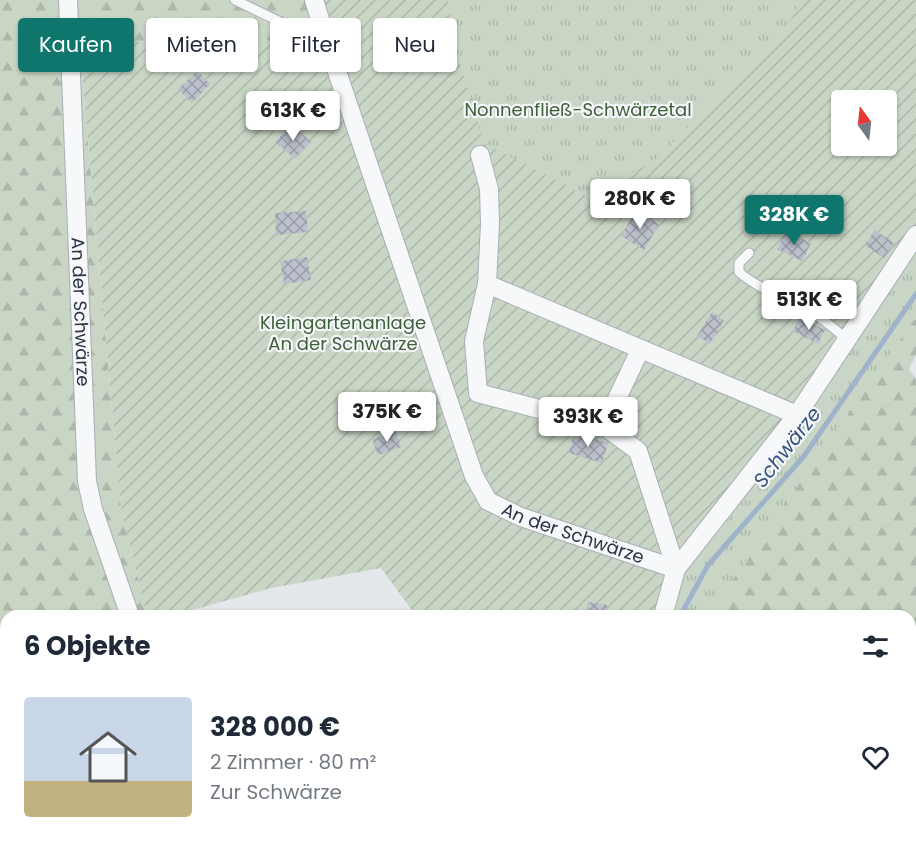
<!DOCTYPE html>
<html lang="de">
<head>
<meta charset="utf-8">
<style>
  body { margin:0; font-family:Poppins,sans-serif; background:#f2f2f3; color:#1f2937; height:100vh; display:flex; flex-direction:column; font-size:22px; white-space:nowrap }
  * { box-sizing:border-box; margin:0 }
  p { font-size:20px; color:#747a83 }
  .icon { flex:none; width:33px; height:33px; fill:none; stroke:currentColor; stroke-width:2; stroke-linecap:round; stroke-linejoin:round }
  .map { position:relative; flex:1; overflow:hidden }
  .side { position:absolute; left:0px; top:610px; width:916px; height:236px; display:flex; flex-direction:column; background:#fff; border-radius:18px 18px 0 0; box-shadow:0 2px 4px #0004 }
  .side>* { flex:none }
  .hud { position:absolute; left:18px; top:18px; width:600px; height:54px; display:flex; gap:12px }
  .needle { width:39px; rotate:345deg }
  .buttons { position:absolute; left:831px; top:90px; display:grid; gap:12px }
  .buttons a { display:grid; place-items:center; width:66px; height:66px; border-radius:6px; background:#fff; box-shadow:0 2px 4px #0004; font-size:30px }
  .price { position:absolute; translate:-50% -51px; padding:0 14px; border-radius:6px; background:#fff; color:#222; font-size:20px; line-height:39px; filter:drop-shadow(0 2px 3px #0008) }
  .price::after { content:''; position:absolute; left:50%; top:36px; width:18px; height:14px; margin-left:-9px; background:inherit; clip-path:polygon(0 0,100% 0,50% 100%) }
  .price.on { background:#0f766e; color:#fff }
  ul { padding:0; list-style:none }
  li { display:flex; align-items:center; gap:18px; height:150px; padding:0 24px }
  li+li { border-top:2px solid #e0e1e3 }
  li span { display:grid; place-items:center; flex:none; width:168px; height:120px; border-radius:6px; color:#555 }
  li>.icon { margin-inline-start:auto }
  span .icon { width:72px; height:72px; fill:#fffc; stroke-width:1 }
  li b { font-size:26px }
  h2 { display:flex; justify-content:space-between; align-items:center; height:72px; padding:0 24px; font-size:26px }
  .chip { padding:0 21px; border-radius:6px; background:#fff; box-shadow:0 2px 4px #0004; font-size:21px; line-height:54px }
  .chip.on { background:#0f766e; color:#fff }
  .map>svg:first-child { display:block }
  .forest { fill:url(#forest-firs) }
  .park { fill:url(#park-tufts) }
  .garden { fill:url(#garden-furrows); fill-rule:evenodd }
  .lines { fill:none; stroke-linecap:round; stroke-linejoin:round }
  .stream { stroke:#9fb4cc; stroke-width:5 }
  .building { fill:url(#building-cross-hatch) }
  .lane-casing { stroke:#a9aeb7; stroke-width:11 }
  .street-casing { stroke:#a9aeb7; stroke-width:20 }
  .path { stroke:#c2c5cb; stroke-width:3; stroke-dasharray:4.5 4.5; stroke-linecap:butt }
  .lane { stroke:#f7f8fa; stroke-width:9 }
  .street { stroke:#f7f8fa; stroke-width:18 }
  .labels { text-anchor:middle; stroke-width:4.5; stroke-linejoin:round; paint-order:stroke }
  .park-label { font-size:18px; fill:#3f6138; stroke:#f4f6f9 }
  .street-label { font-size:18px; fill:#2b3445; stroke:#f4f6f9 }
  .water-label { font-size:20px; font-style:italic; fill:#34527a; stroke:#f4f6f9 }
</style>
</head>
<body>
<div class="map">
<svg width="916" height="845" viewBox="0 0 916 845">
  <defs>
    <pattern id="forest-firs" width="22" height="20" patternUnits="userSpaceOnUse" patternTransform="scale(1.5)"><rect width="22" height="20" fill="#c9d6c5"/><path d="M5 1l3.5 6h-7zM16 11l3.5 6h-7z" fill="#adb8ab"/></pattern>
    <pattern id="park-tufts" width="24" height="20" patternUnits="userSpaceOnUse" patternTransform="scale(1.5)"><rect width="24" height="20" fill="#c9d6c5"/><path d="M3 7l-1-3M5 7V3M7 7l1-3M15 17l-1-3M17 17v-4M19 17l1-3" fill="none" stroke="#adb8ab"/></pattern>
    <pattern id="garden-furrows" width="10" height="10" patternUnits="userSpaceOnUse" patternTransform="scale(1.5)"><rect width="10" height="10" fill="#c9d6c5"/><path d="M-1 1l2-2M0 10L10 0M9 11l2-2" fill="none" stroke="#adb8ab"/></pattern>
    <pattern id="building-cross-hatch" width="8" height="8" patternUnits="userSpaceOnUse" patternTransform="scale(1.5)"><rect width="8" height="8" fill="#bbc0ca"/><path d="M0 0l8 8M0 8l8-8" fill="none" stroke="#989da6"/></pattern>
  </defs>
  <rect width="100%" height="100%" fill="#e4e7ec"/>
  <!-- forest -->
  <g class="forest">
    <polygon points="0,0 305,0 316,45 79,42 121,507 147,616 6,616 6,840 194,840 196,845 0,845"/>
    <polygon points="916,235 916,355 909,369 916,379 916,845 618,845 619,840 910,840 910,616 663,616"/>
  </g>
  <!-- park -->
  <g class="park">
    <polygon points="397,0 839,0 580,236 489,189"/>
    <polygon points="916,235 916,320 914,320 710,612 708,616 663,616 676,569"/>
  </g>
  <!-- garden -->
  <g class="garden">
    <path d="M305 0H448L457 53 484 143 590 198 658 158 791 20 800 0H916V235L676 569 663 616H416L381 568 271 588 171 616H147L121 507 79 41 315 45ZM842 100H886V146H842Z"/>
    <polygon points="462,840 619,840 618,845 460,845"/>
  </g>
  <g class="lines">
    <!-- stream -->
    <g class="stream">
      <polyline points="680,616 708,565 804,456 916,294"/>
      <polyline points="637,845 637,840"/>
    </g>
  </g>
  <!-- building -->
  <g class="building">
    <polygon points="197,71 210,84 192,103 178,89"/>
    <polygon points="291,124 311,142 295,159 275,142"/>
    <polygon points="636,210 659,224 644,250 621,236"/>
    <polygon points="306,211 308,232 276,235 275,213"/>
    <polygon points="875,230 894,243 884,258 865,245"/>
    <polygon points="786,231 811,243 802,261 777,249"/>
    <polygon points="307,257 311,280 284,284 280,261"/>
    <polygon points="712,312 724,320 710,344 697,336"/>
    <polygon points="800,317 825,330 818,344 793,331"/>
    <polygon points="396,432 401,447 378,455 372,439"/>
    <polygon points="574,433 608,443 602,463 569,453"/>
    <polygon points="588,602 607,605 605,616 585,616"/>
    <polygon points="227,840 269,840 270,845 228,845"/>
  </g>
  <g class="lines">
    <defs>
      <g id="lane">
        <polyline points="235,0 328,45"/>
        <path d="M749 253 739 263V272C757 288 780 295 801 306 818 314 833 328 848 340"/>
      </g>
      <g id="street">
        <path id="s1" d="M68 0 87 481 93 509 130 616"/>
        <path id="s2" d="M314 0 328 45 474 476 488 501 521 517 676 569"/>
        <polyline points="480,155 489,189 490,224 487,284 474,341 478,393 604,426 638,451 676,569"/>
        <polyline points="487,284 797,415"/>
        <polyline points="604,426 640,350"/>
        <polyline points="663,616 676,569 797,415 916,235"/>
        <polyline points="208,840 209,845"/>
        <polyline points="618,845 619,840"/>
      </g>
    </defs>
    <!-- lane casing -->
    <use href="#lane" class="lane-casing"/>
    <!-- street casing -->
    <use href="#street" class="street-casing"/>
    <!-- path -->
    <polyline class="path" points="0,743 6,741"/>
    <!-- lane -->
    <use href="#lane" class="lane"/>
    <!-- street -->
    <use href="#street" class="street"/>
  </g>
  <g class="labels">
    <!-- park labels -->
    <g class="park-label">
      <text x="578" y="116">Nonnenfließ-Schwärzetal</text>
      <text x="343" y="329">Kleingartenanlage<tspan x="343" dy="21">An der Schwärze</tspan></text>
    </g>
    <!-- street labels -->
    <g class="street-label">
      <text dy="6" stroke="none"><textPath href="#s1" startOffset="312">An der Schwärze</textPath></text>
      <text dy="6" stroke="none"><textPath href="#s2" startOffset="622">An der Schwärze</textPath></text>
    </g>
    <!-- water labels -->
    <g class="water-label">
      <text transform="translate(787 447) rotate(-52)" y="7">Schwärze</text>
    </g>
  </g>
</svg>
<div class="buttons">
<a><svg class="needle" viewBox="-14 -14 28 28"><path d="M0-13l5 13h-10z" fill="#e53935"/><path d="M0 13l5-13h-10z" fill="#747a83"/></svg></a>
</div>
<b class="price" style="left:293px;top:142px">613K €</b>
<b class="price" style="left:640px;top:230px">280K €</b>
<b class="price on" style="left:794px;top:246px">328K €</b>
<b class="price" style="left:809px;top:331px">513K €</b>
<b class="price" style="left:387px;top:443px">375K €</b>
<b class="price" style="left:588px;top:448px">393K €</b>
<div class="hud">
<a class="chip on">Kaufen</a>
<a class="chip">Mieten</a>
<a class="chip">Filter</a>
<a class="chip">Neu</a>
</div>
<section class="side">
<h2>6 Objekte<svg class="icon" aria-label="filters" viewBox="0 0 24 24"><path d="M4 7h16M4 17h16"/><circle cx="9" cy="7" r="2"/><circle cx="15" cy="17" r="2"/></svg></h2>
<ul>
<li><span style="background:linear-gradient(#c9d6e8 70%,#c2b280 0)"><svg class="icon" aria-label="home" viewBox="0 0 24 24"><path d="M3 11l9-7 9 7M6 9v11h12V9"/></svg></span><div><b>328 000 €</b><p>2 Zimmer · 80 m²</p><p>Zur Schwärze</p></div><svg class="icon" aria-label="heart" viewBox="0 0 24 24"><path d="M12 20l-8-8c-3-5 5-10 8-4 3-6 11-1 8 4z"/></svg></li>
</ul>
</section>
</div>
</body>
</html>
